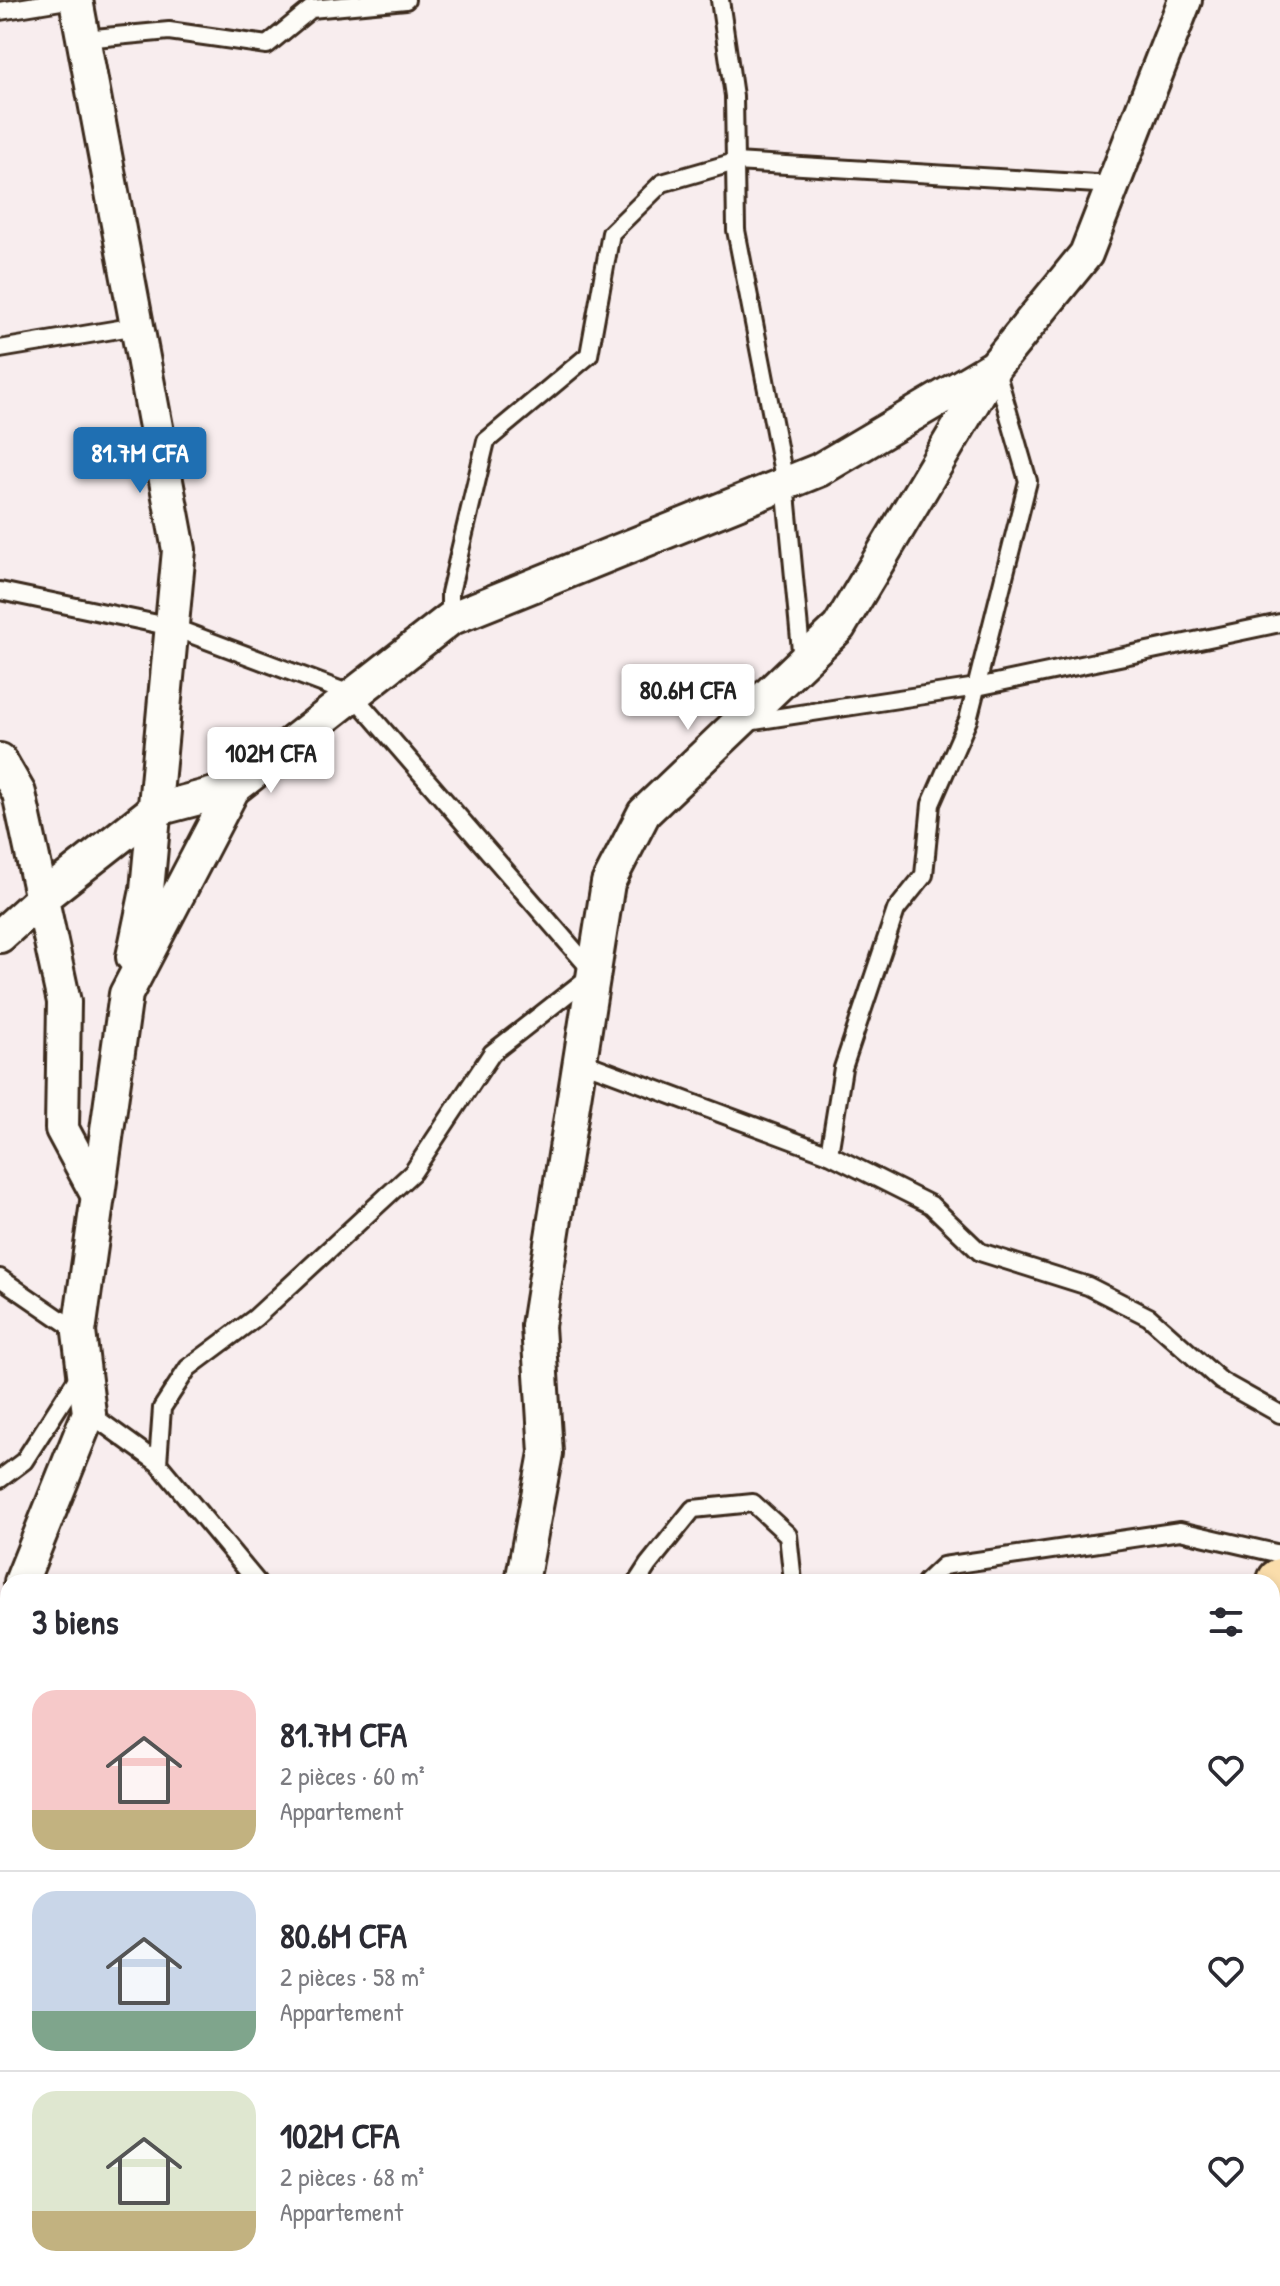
<!DOCTYPE html>
<html lang="fr">
<head>
<meta charset="utf-8">
<style>
  body { margin:0; font-family:"Patrick Hand",sans-serif; background:#f7f7f7; color:#2b2b33; height:100vh; display:flex; flex-direction:column; font-size:30px; white-space:nowrap }
  * { box-sizing:border-box; margin:0 }
  p { font-size:26px; color:#7c7c81 }
  .icon { flex:none; width:44px; height:44px; fill:none; stroke:currentColor; stroke-width:2; stroke-linecap:round; stroke-linejoin:round }
  .map { position:relative; flex:1; overflow:hidden }
  .details { position:absolute; left:0px; top:1574px; width:1280px; height:712px; display:flex; flex-direction:column; background:#fff; border-radius:24px 24px 0 0; box-shadow:0 4px 12px #0003 }
  .details>* { flex:none }
  .price { position:absolute; translate:-50% -68px; padding:0 18px; border-radius:8px; background:#fff; color:#222; font-size:26px; line-height:52px; filter:drop-shadow(0 2px 4px #0008) }
  .price::after { content:''; position:absolute; left:50%; top:48px; width:24px; height:18px; margin-left:-12px; background:inherit; clip-path:polygon(0 0,100% 0,50% 100%) }
  .price.current { background:#1f6fb2; color:#fff }
  ul { padding:0; list-style:none }
  li { display:flex; align-items:center; gap:24px; height:200px; padding:0 32px }
  li+li { border-top:2px solid #e1e1e2 }
  li span { display:grid; place-items:center; flex:none; width:224px; height:160px; border-radius:24px; color:#555 }
  li>.icon { margin-inline-start:auto }
  span .icon { width:96px; height:96px; fill:#fffc; stroke-width:1 }
  li b { font-size:34px }
  h2 { display:flex; justify-content:space-between; align-items:center; height:96px; padding:0 32px; font-size:34px }
  .map>svg:first-child { display:block }
  .lines { fill:none; stroke-linecap:round; stroke-linejoin:round }
  .lane-casing { stroke:#3b2a1e; stroke-width:22 }
  .street-casing { stroke:#3b2a1e; stroke-width:38 }
  .primary-casing { stroke:#3b2a1e; stroke-width:50 }
  .lane { stroke:#fdfcf7; stroke-width:16 }
  .street { stroke:#fdfcf7; stroke-width:32 }
  .primary { stroke:#faddab; stroke-width:44 }
</style>
</head>
<body>
<div class="map">
<svg width="1280" height="2286" viewBox="0 0 1280 2286">
  <rect width="100%" height="100%" fill="#f8edee"/>
  <filter id="ink" filterUnits="userSpaceOnUse"><feTurbulence type="fractalNoise" baseFrequency=".0125" numOctaves="2"/><feDisplacementMap in="SourceGraphic" scale="16" xChannelSelector="R" yChannelSelector="G"/><feConvolveMatrix kernelMatrix="1 2 1 2 8 2 1 2 1" color-interpolation-filters="sRGB"/></filter>
  <g filter="url(#ink)">
    <g class="lines">
      <defs>
        <g id="lane">
          <polyline points="720,0 734,96 736,230 785,483 802,661"/>
          <polyline points="0,11 67,0"/>
          <polyline points="84,39 169,31 267,45 311,9 406,0"/>
          <polyline points="0,349 137,326"/>
          <polyline points="0,591 172,627 353,695 594,973 492,1053 413,1172 255,1318 188,1368 162,1408 158,1463"/>
          <polyline points="450,619 450,593 486,441 589,355 611,233 662,183 735,162 1113,185"/>
          <polyline points="747,722 977,687 1280,623"/>
          <polyline points="580,1061 829,1154 931,1205 980,1252 1088,1286 1149,1317 1221,1381 1280,1414"/>
          <polyline points="829,1154 843,1068 896,910 924,875 931,804 968,720 1028,481 995,367"/>
          <polyline points="0,1278 79,1332"/>
          <polyline points="89,1413 158,1463 257,1582"/>
          <polyline points="0,1479 24,1461 81,1372"/>
          <polyline points="637,1582 648,1565 693,1509 753,1503 788,1535 793,1582"/>
          <polyline points="926,1582 943,1566 1180,1531 1280,1554"/>
        </g>
        <g id="street">
          <polyline points="76,0 179,550 147,890 133,957"/>
          <polyline points="0,760 19,793 64,1002 62,1129 98,1196"/>
          <polyline points="0,936 42,898 154,810 233,789"/>
          <polyline points="21,1582 89,1413 79,1332 126,994 233,789 450,619 819,470 990,369"/>
          <polyline points="522,1582 546,1453 538,1326 608,883 644,813 839,627 995,366 1086,254 1185,0"/>
          <polyline points="0,1631 8,1616"/>
          <polyline points="1272,2142 1280,2143"/>
          <polyline points="502,2278 502,2286"/>
          <polyline points="768,2278 772,2286"/>
          <polyline points="139,2286 145,2278"/>
        </g>
        <g id="primary">
          <polyline points="1272,1614 1280,1581"/>
          <polyline points="1106,2286 1108,2278"/>
        </g>
      </defs>
      <!-- lane casing -->
      <use href="#lane" class="lane-casing"/>
      <!-- street casing -->
      <use href="#street" class="street-casing"/>
      <!-- primary casing -->
      <use href="#primary" class="primary-casing"/>
      <!-- lane -->
      <use href="#lane" class="lane"/>
      <!-- street -->
      <use href="#street" class="street"/>
      <!-- primary -->
      <use href="#primary" class="primary"/>
    </g>
  </g>
</svg>
<b class="price current" style="left:140px;top:495px">81.7M CFA</b>
<b class="price" style="left:688px;top:732px">80.6M CFA</b>
<b class="price" style="left:271px;top:795px">102M CFA</b>
<section class="details">
<h2>3 biens<svg class="icon" aria-label="filters" viewBox="0 0 24 24"><path d="M4 7h16M4 17h16"/><circle cx="9" cy="7" r="2"/><circle cx="15" cy="17" r="2"/></svg></h2>
<ul>
<li><span style="background:linear-gradient(#f6c9c9 75%,#c2b280 0)"><svg class="icon" aria-label="home" viewBox="0 0 24 24"><path d="M3 11l9-7 9 7M6 9v11h12V9"/></svg></span><div><b>81.7M CFA</b><p>2 pièces · 60 m²</p><p>Appartement</p></div><svg class="icon" aria-label="heart" viewBox="0 0 24 24"><path d="M12 20l-8-8c-3-5 5-10 8-4 3-6 11-1 8 4z"/></svg></li>
<li><span style="background:linear-gradient(#c9d6e8 75%,#7fa58c 0)"><svg class="icon" aria-label="home" viewBox="0 0 24 24"><path d="M3 11l9-7 9 7M6 9v11h12V9"/></svg></span><div><b>80.6M CFA</b><p>2 pièces · 58 m²</p><p>Appartement</p></div><svg class="icon" aria-label="heart" viewBox="0 0 24 24"><path d="M12 20l-8-8c-3-5 5-10 8-4 3-6 11-1 8 4z"/></svg></li>
<li><span style="background:linear-gradient(#dfe7d0 75%,#c2b280 0)"><svg class="icon" aria-label="home" viewBox="0 0 24 24"><path d="M3 11l9-7 9 7M6 9v11h12V9"/></svg></span><div><b>102M CFA</b><p>2 pièces · 68 m²</p><p>Appartement</p></div><svg class="icon" aria-label="heart" viewBox="0 0 24 24"><path d="M12 20l-8-8c-3-5 5-10 8-4 3-6 11-1 8 4z"/></svg></li>
</ul>
</section>
</div>
</body>
</html>
